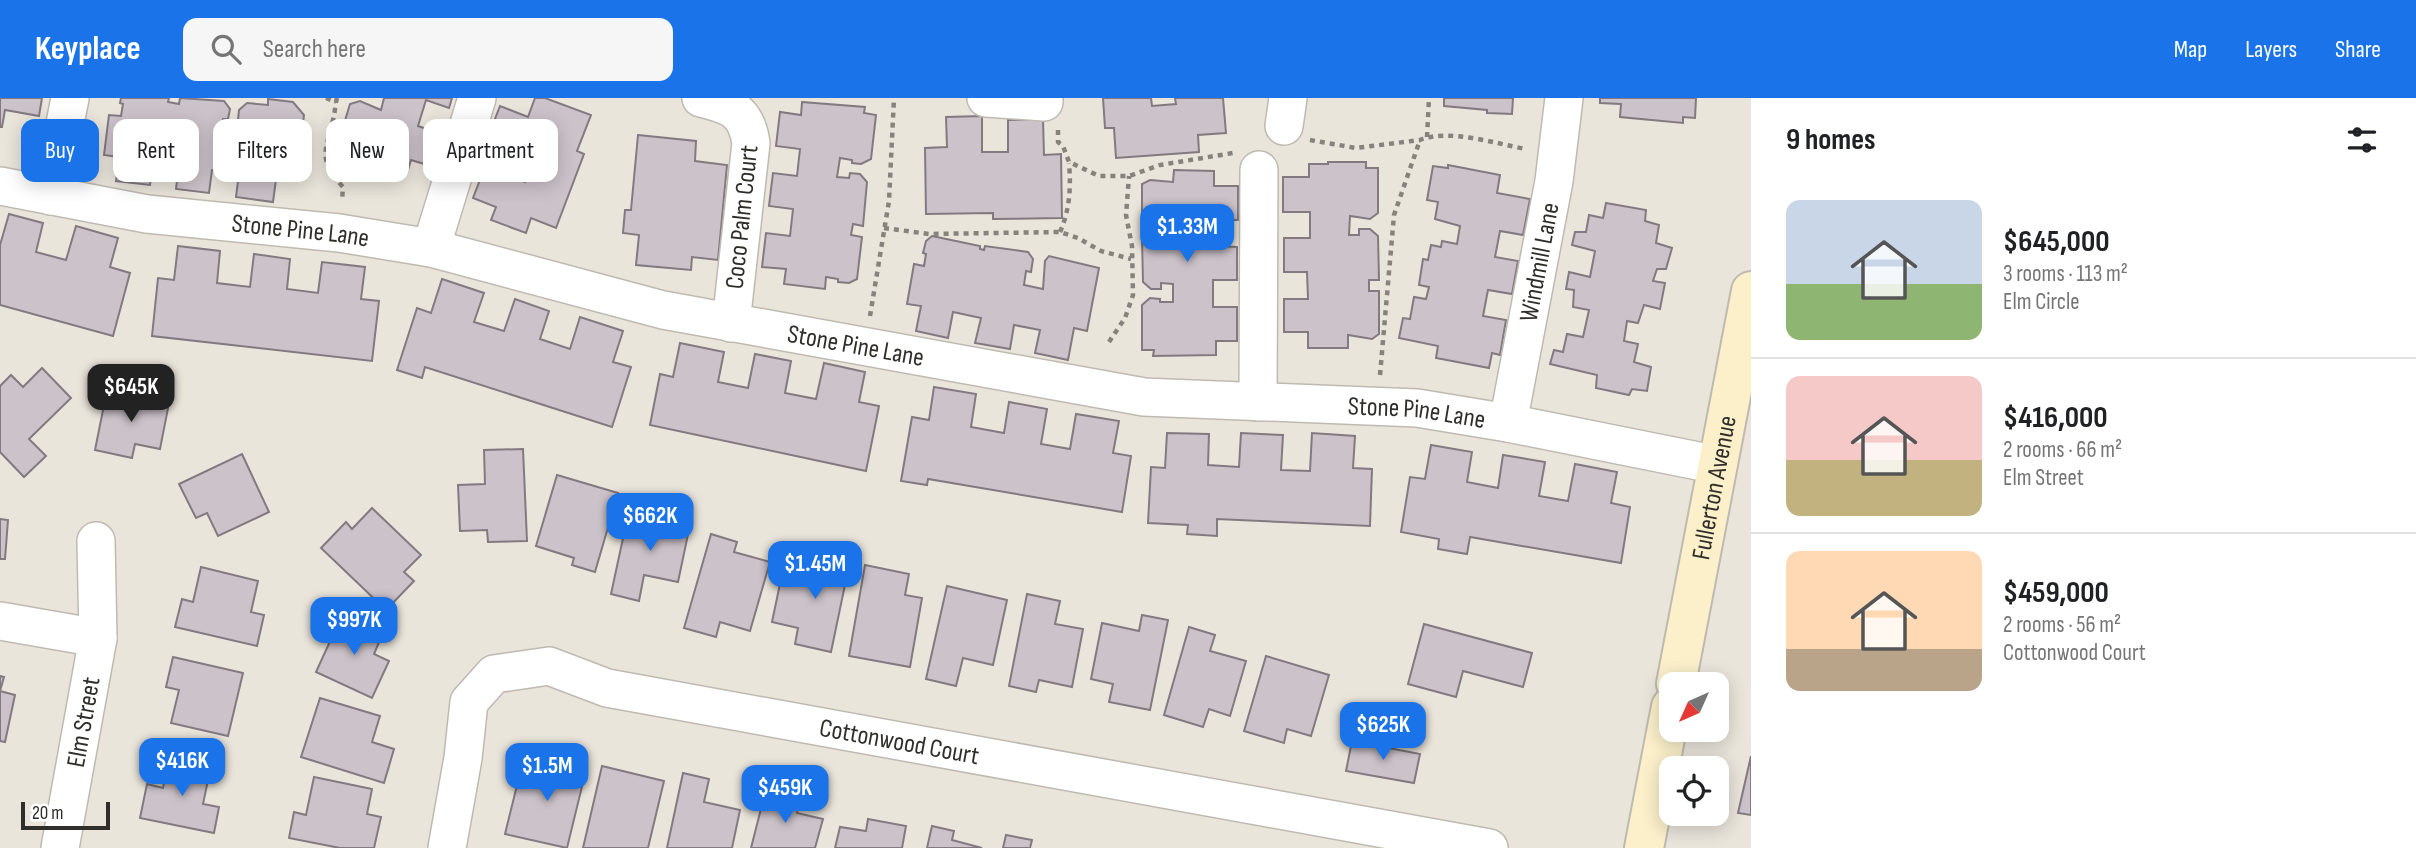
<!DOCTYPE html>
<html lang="en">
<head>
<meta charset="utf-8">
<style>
  body { margin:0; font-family:"Sofia Sans Condensed",sans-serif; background:#f6f6f6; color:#202124; height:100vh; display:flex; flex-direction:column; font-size:26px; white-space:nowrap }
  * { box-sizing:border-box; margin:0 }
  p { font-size:23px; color:#757577 }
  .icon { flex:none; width:38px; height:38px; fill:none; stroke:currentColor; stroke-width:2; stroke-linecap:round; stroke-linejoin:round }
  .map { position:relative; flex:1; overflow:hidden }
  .details { display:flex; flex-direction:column; background:#fff; width:665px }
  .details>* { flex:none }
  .top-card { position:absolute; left:21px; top:21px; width:665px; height:63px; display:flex; gap:14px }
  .needle { width:46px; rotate:225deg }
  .controls { position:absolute; left:1659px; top:574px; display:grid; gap:14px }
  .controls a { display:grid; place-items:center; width:70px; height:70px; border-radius:14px; background:#fff; box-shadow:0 4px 18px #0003; font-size:35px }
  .scale { position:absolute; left:21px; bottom:18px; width:89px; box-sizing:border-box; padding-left:7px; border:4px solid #302e2a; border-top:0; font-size:19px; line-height:24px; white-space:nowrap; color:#302e2a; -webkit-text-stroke:5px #fff; paint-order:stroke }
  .price { position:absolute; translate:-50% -60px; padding:0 16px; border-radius:14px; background:#1a73e8; color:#fff; font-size:23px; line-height:46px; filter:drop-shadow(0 2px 4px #0008) }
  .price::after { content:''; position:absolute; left:50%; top:42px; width:21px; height:16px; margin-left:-10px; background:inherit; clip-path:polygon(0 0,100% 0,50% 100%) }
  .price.active { background:#222; color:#fff }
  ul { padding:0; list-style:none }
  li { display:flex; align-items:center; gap:21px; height:175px; padding:0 35px }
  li+li { border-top:2px solid #e0e0e0 }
  li span { display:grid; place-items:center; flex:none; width:196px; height:140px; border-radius:14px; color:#555 }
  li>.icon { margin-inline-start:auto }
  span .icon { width:84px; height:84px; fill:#fffc; stroke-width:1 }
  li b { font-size:30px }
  h2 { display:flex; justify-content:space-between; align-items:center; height:84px; padding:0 35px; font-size:30px }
  .pill { padding:0 24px; border-radius:14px; background:#fff; box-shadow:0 4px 18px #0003; font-size:24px; line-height:63px }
  .pill.active { background:#1a73e8; color:#fff }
  header { display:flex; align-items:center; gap:42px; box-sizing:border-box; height:98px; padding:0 35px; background:#1a73e8; color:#fff }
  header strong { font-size:33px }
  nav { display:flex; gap:38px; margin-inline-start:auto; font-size:24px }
  .search { width:490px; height:63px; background:#f6f6f6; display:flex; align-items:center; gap:18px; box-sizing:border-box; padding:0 24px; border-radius:14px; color:#757577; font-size:26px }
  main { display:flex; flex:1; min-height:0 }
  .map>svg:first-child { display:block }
  .building { fill:#ccc3ca; stroke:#827a80; stroke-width:2 }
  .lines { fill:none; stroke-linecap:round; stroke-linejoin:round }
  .street-casing { stroke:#bfbab1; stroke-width:40 }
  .secondary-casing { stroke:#bfbab1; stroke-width:42 }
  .path { stroke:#86837c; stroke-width:4.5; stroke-dasharray:5 5; stroke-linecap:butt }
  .street { stroke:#fff; stroke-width:37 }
  .secondary { stroke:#fbf0ca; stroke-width:38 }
  .labels { text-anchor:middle; stroke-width:6; stroke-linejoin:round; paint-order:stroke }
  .street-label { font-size:26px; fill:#302e2a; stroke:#fff }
</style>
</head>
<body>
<header>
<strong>Keyplace</strong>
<div class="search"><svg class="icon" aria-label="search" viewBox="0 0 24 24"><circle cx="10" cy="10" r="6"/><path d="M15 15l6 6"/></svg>Search here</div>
<nav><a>Map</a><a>Layers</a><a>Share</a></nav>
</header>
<main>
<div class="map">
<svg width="1751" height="750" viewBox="0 0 1751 750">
  <rect width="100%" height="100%" fill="#eae5db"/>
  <!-- building -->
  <g class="building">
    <polygon points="0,0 42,0 39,18 5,12 2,29 0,29"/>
    <polygon points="121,0 169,0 168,4 179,6 180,0 224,3 230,11 228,21 223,21 221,32 240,35 242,22 238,22 239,12 247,5 268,7 268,1 293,4 304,17 296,76 277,74 273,104 236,99 239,75 212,72 209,95 176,91 179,67 153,64 150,87 116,83 119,59 104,57 109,17 121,18 123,6 120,5"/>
    <polygon points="384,0 452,0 449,10 426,2 418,28 441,36 431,68 411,62 407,75 347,58 348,52 337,49 350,6 360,3 381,12"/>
    <polygon points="535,0 545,0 591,17 577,53 584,56 556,130 531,120 526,135 491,122 496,109 473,100 485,69 525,84 535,57 488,39 500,8 528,19"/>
    <polygon points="1103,0 1151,0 1152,8 1176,6 1175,0 1223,0 1226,35 1198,37 1199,54 1116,60 1114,30 1105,30"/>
    <polygon points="1444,0 1513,0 1512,16 1487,15 1487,12 1444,8"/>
    <polygon points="1600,0 1696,0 1695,20 1683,19 1683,25 1620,19 1621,6 1600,5"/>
    <polygon points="802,4 865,9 864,15 876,17 871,61 861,66 852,65 852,62 840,60 837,79 849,80 850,75 860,76 867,84 863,128 853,126 851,137 862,139 857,181 849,185 838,184 838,181 826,179 825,191 784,186 786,171 762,169 766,135 790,138 793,111 769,108 773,75 797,78 800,51 776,48 780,14 801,17"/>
    <polygon points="982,18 982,54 1008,54 1008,22 1043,21 1044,57 1061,56 1062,120 993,121 993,115 926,116 925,50 947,49 946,19"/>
    <polygon points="638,37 696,43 695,63 727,67 718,162 692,159 691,172 636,167 639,137 623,135 625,112 631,112"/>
    <polygon points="1328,64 1366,64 1366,70 1378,70 1378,115 1370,121 1350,118 1349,137 1359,137 1359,131 1370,131 1378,138 1379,182 1369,182 1369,193 1379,193 1379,236 1372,241 1348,237 1348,250 1308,250 1308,234 1284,234 1284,201 1308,201 1307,174 1284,174 1284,140 1310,140 1310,114 1283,114 1283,79 1309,79 1309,66 1328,66"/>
    <polygon points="1448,67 1500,77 1497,95 1530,101 1523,137 1500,133 1495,159 1518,163 1512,196 1488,192 1483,218 1506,222 1500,257 1492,255 1489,270 1436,260 1438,248 1399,240 1403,220 1410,221 1414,199 1426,201 1429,189 1419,187 1423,161 1428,162 1431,147 1441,149 1442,143 1457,146 1460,128 1435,121 1438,104 1427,102 1433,68 1448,70"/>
    <polygon points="1174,72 1214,73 1214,88 1238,88 1238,122 1214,122 1214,148 1237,149 1237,182 1213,182 1213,209 1237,209 1237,243 1216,243 1216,257 1153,258 1154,252 1142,252 1142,207 1150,200 1160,201 1160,204 1173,204 1173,186 1161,185 1161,191 1151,191 1143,184 1142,140 1153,140 1153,129 1142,129 1142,86 1150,82 1173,84"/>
    <polygon points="1606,105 1646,112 1645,123 1659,127 1656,145 1672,150 1666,171 1657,171 1653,183 1665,185 1660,211 1644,207 1638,225 1627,223 1624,243 1638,246 1634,264 1651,269 1647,293 1632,291 1629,297 1596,290 1597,277 1550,266 1554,252 1563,254 1567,236 1583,239 1589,212 1573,209 1574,192 1566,191 1569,174 1590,179 1595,153 1572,147 1575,134 1586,134 1589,117 1603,120"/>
    <polygon points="9,116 43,125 36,154 66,162 76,128 118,140 110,169 130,175 113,238 0,207 0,147"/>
    <polygon points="932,138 980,148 980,151 984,152 985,148 1028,154 1033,161 1031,174 1026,173 1024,187 1043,191 1045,163 1049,158 1099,170 1087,233 1074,230 1068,262 1035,255 1040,232 1014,227 1010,251 975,245 981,220 953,214 948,240 916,233 921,208 907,206 914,166 924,168 926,156 923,155 926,143"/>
    <polygon points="178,148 220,153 217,185 250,189 254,156 290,161 287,191 318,195 322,164 365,169 361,201 379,203 372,263 152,238 158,180 174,182"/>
    <polygon points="442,181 484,195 474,224 504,233 515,201 549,213 540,241 570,251 580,219 623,233 613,264 631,269 612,329 425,269 422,280 397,272 417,210 431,215"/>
    <polygon points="680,245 724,254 718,284 748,290 755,256 791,263 785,295 816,301 824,265 865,274 859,304 879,308 866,373 650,327 660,276 673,279"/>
    <polygon points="42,270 71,300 29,341 46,358 24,379 0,354 0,288 11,277 23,289"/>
    <polygon points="934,289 976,296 971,329 1004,335 1009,304 1047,311 1041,346 1070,351 1076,316 1119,323 1113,355 1131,358 1122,414 928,381 927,387 901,383 912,319 929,322"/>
    <polygon points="107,292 169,305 160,351 135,346 132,360 95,352"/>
    <polygon points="1167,335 1209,336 1208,367 1239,369 1241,335 1283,337 1281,372 1310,373 1312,335 1355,338 1353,370 1372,371 1370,428 1217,421 1217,438 1187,436 1188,427 1148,425 1151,369 1165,370"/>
    <polygon points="1431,347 1472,354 1467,384 1498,390 1503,357 1545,364 1539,398 1568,403 1575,366 1617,374 1611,405 1630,409 1621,465 1470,439 1467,456 1438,451 1439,441 1401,434 1410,379 1425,381"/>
    <polygon points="523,351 527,443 488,444 487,432 460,433 458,387 485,386 484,352"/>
    <polygon points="242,356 269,414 218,438 207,415 196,420 179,386"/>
    <polygon points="557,377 618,395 595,474 572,467 574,460 536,448"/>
    <polygon points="372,410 421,457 404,474 414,483 386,512 321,450 346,424 352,431"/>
    <polygon points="659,415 691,422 678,484 644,477 639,503 611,496 628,417 658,423"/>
    <polygon points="0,421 8,422 5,461 0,461"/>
    <polygon points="711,436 737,444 734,454 770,464 750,533 720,524 716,539 684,530"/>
    <polygon points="815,450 851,458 831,554 795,546 798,530 772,524 781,481 807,488"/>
    <polygon points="865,467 909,476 905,497 922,500 910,569 849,558"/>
    <polygon points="201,469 258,483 251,514 264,517 257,548 175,529 182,501 193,504"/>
    <polygon points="947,488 1007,502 993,567 963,560 956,588 926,581"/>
    <polygon points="1027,496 1060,503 1055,526 1083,531 1072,589 1039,582 1036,594 1009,588"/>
    <polygon points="342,517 383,535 374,556 389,563 372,600 316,574"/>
    <polygon points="1142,517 1168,522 1150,612 1109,604 1113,586 1091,581 1102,525 1139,533"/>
    <polygon points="1424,526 1532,555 1523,589 1463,573 1456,599 1408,586"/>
    <polygon points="1189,529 1215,537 1210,553 1246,563 1230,618 1209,611 1203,629 1164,617"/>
    <polygon points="1266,558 1329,577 1311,638 1287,631 1284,645 1244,633"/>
    <polygon points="173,559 243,575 228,638 171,625 179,592 166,589"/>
    <polygon points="0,578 4,579 0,593 15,597 5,644 0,643"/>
    <polygon points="320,600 380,618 372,644 394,651 384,685 301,659"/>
    <polygon points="1352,643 1420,656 1414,685 1346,673"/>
    <polygon points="1751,658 1751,717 1738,715"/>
    <polygon points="169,659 211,668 203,706 219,709 214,735 140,720 147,686 163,690"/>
    <polygon points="552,659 587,668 567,750 505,736 521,671 547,678"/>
    <polygon points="602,668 664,683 648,750 583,750"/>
    <polygon points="683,675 709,681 704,704 740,712 732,750 667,750"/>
    <polygon points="314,679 372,691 367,716 381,719 374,750 340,750 289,740 294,714 306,717"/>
    <polygon points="765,695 800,703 797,715 823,721 815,750 751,750"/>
    <polygon points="868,721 906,728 902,750 835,750 840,729 866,733"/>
    <polygon points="932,728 954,733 952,742 982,750 927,750"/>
    <polygon points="1006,737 1032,742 1030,750 1003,750"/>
  </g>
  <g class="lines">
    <defs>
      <g id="street">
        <path d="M701 0C730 7 746 12 751 45L731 225"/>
        <polyline points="986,0 1044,4 1044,0"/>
        <polyline points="1284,28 1288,0"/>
        <path id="s1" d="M0 88 147 116 339 135 431 150 663 212 1144 299 1417 310 1508 325 1718 367"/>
        <polyline points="51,98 70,0"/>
        <polyline points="431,150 477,0"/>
        <polyline points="1258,304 1259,72"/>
        <path id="s2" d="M1508 325 1554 83 1564 0"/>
        <polyline points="0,523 98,540"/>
        <path id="s3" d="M60 750 98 540 96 443"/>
        <path id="s4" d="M447 750 463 660 469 604 494 576 549 568 607 590 1489 750"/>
      </g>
      <g id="secondary">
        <path id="s5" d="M1676 586 1751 193"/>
        <polyline points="1644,750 1671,609"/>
      </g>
    </defs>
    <!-- street casing -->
    <use href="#street" class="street-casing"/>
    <!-- secondary casing -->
    <use href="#secondary" class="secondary-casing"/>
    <!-- path -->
    <g class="path">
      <polyline points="326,0 336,4"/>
      <path d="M337 0C335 7 335 15 333 22 325 55 318 61 343 89L342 103"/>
      <polyline points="1058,32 1058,44 1063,48 1069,64 1099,78 1129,78 1160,67 1233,55"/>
      <polyline points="1427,39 1429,0"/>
      <path d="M1310 42 1356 50 1420 42C1448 30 1497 46 1526 51"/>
      <polyline points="884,130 929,136 1060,134 1078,140 1101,153 1131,161"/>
      <path d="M1060 134C1070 111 1071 90 1069 65"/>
      <polyline points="870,218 889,103 894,0"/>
      <polyline points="1109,244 1125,220 1133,197 1132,148 1126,117 1129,78"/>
      <polyline points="1380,277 1394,117 1420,42"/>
    </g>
    <!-- street -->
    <use href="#street" class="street"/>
    <!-- secondary -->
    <use href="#secondary" class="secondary"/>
  </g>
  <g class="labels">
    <!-- street labels -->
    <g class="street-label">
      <text transform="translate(741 119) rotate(-84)" y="9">Coco Palm Court</text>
      <text dy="9" stroke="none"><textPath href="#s1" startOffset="304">Stone Pine Lane</textPath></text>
      <text dy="9" stroke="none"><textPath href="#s2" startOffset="164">Windmill Lane</textPath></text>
      <text dy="9" stroke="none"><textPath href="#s1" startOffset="872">Stone Pine Lane</textPath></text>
      <text dy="9" stroke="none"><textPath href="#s1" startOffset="1438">Stone Pine Lane</textPath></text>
      <text dy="9" stroke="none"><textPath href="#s5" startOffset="200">Fullerton Avenue</textPath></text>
      <text dy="9" stroke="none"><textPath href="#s3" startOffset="128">Elm Street</textPath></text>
      <text dy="9" stroke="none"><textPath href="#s4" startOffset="600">Cottonwood Court</textPath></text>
    </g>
  </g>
</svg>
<div class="controls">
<a><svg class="needle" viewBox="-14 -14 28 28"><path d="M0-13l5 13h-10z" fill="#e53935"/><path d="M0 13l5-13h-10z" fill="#757577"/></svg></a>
<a><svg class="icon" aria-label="locate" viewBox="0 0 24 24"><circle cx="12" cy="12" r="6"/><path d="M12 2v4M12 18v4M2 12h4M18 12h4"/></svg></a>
</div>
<div class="scale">20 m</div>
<b class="price" style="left:1187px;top:166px">$1.33M</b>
<b class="price active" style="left:131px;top:326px">$645K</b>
<b class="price" style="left:650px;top:455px">$662K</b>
<b class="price" style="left:815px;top:503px">$1.45M</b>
<b class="price" style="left:354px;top:559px">$997K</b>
<b class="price" style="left:1383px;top:664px">$625K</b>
<b class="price" style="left:182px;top:700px">$416K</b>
<b class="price" style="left:547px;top:705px">$1.5M</b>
<b class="price" style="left:785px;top:727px">$459K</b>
<div class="top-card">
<a class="pill active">Buy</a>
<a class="pill">Rent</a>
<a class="pill">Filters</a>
<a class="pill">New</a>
<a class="pill">Apartment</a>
</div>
</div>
<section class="details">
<h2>9 homes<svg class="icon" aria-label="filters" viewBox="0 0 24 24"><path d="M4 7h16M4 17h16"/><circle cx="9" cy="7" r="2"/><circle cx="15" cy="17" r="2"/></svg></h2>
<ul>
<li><span style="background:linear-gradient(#c9d6e8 60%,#8fb573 0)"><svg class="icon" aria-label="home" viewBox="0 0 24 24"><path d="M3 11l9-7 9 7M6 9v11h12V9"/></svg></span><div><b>$645,000</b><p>3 rooms · 113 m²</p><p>Elm Circle</p></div></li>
<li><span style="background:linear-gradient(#f6c9c9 60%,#c2b280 0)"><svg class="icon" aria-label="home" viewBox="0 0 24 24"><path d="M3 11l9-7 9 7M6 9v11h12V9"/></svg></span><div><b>$416,000</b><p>2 rooms · 66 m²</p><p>Elm Street</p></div></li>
<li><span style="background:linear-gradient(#ffd9b3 70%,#b9a48a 0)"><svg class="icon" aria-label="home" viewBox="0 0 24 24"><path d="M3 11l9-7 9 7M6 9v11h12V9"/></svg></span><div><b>$459,000</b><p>2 rooms · 56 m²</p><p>Cottonwood Court</p></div></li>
</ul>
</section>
</main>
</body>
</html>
